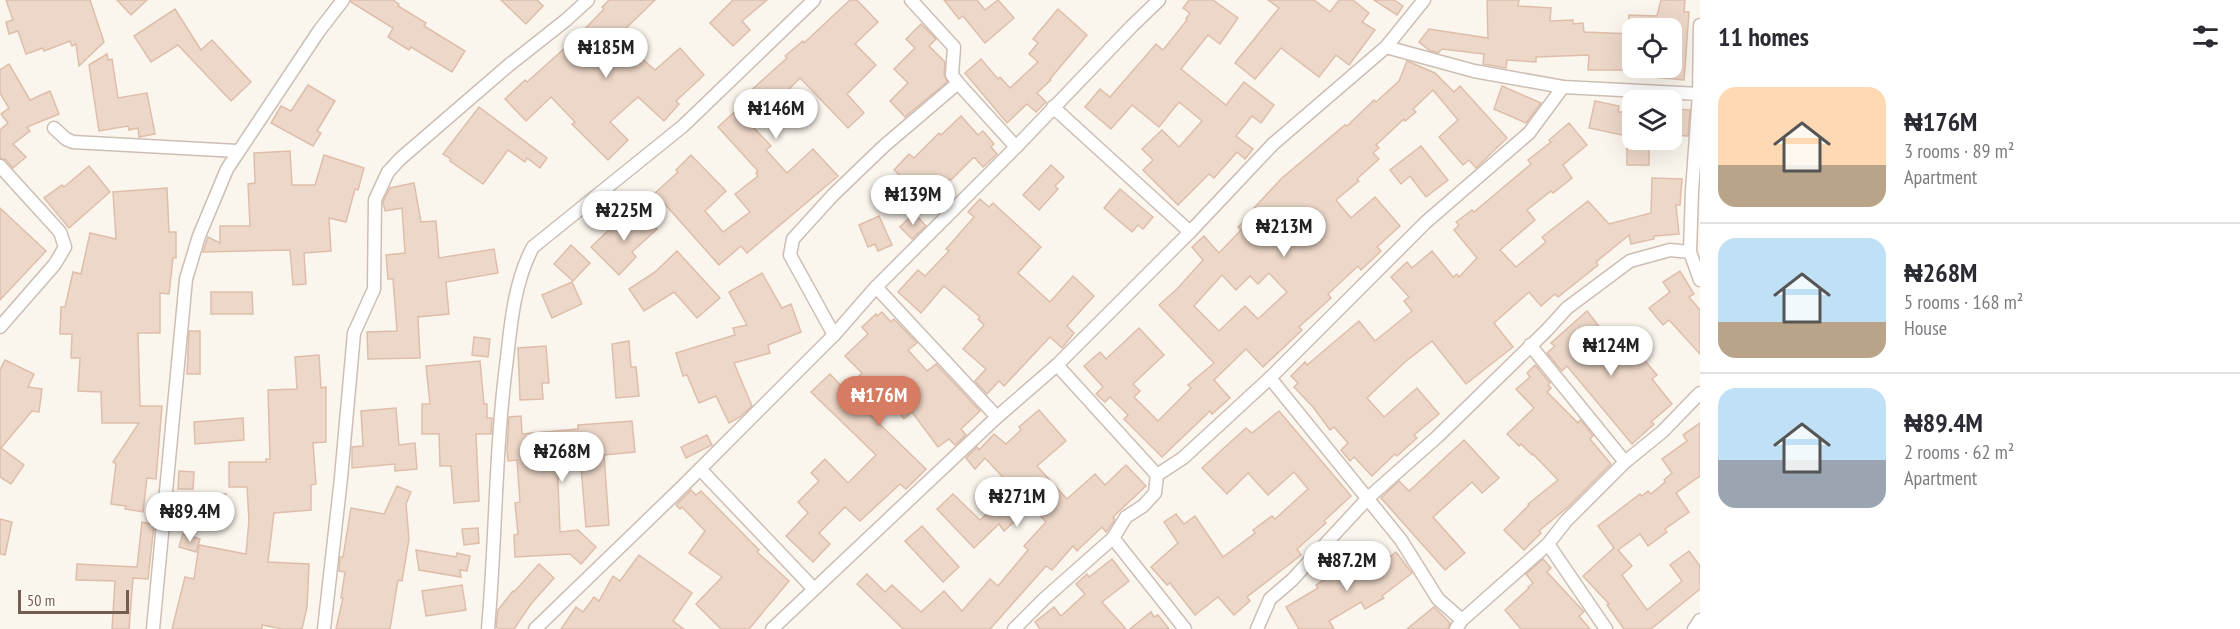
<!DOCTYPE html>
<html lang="en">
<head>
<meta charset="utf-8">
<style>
  body { margin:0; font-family:"PT Sans Narrow",sans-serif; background:#f7f7f7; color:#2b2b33; height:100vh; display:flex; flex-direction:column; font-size:22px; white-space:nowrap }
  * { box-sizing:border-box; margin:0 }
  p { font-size:20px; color:#7c7c81 }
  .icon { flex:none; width:33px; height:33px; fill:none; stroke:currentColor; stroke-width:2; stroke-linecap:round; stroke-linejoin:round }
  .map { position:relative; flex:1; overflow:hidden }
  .sheet { display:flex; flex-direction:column; background:#fff; width:540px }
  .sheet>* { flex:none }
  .controls { position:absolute; left:1622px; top:18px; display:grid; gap:12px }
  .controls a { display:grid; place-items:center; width:60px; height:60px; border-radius:12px; background:#fff; box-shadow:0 6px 24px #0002; font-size:30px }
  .scale { position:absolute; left:18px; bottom:15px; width:111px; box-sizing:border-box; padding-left:6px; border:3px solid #745e52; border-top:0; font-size:16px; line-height:21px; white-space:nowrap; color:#745e52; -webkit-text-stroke:4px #fefaf4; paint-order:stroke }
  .price { position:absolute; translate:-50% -51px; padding:0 14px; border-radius:21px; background:#fff; color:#222; font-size:20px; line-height:39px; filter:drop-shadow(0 2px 3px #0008) }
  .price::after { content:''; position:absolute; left:50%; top:36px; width:18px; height:14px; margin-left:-9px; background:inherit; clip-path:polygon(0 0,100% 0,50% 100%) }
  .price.on { background:#d57c62; color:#fff }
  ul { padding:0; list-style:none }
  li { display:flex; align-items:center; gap:18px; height:150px; padding:0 18px }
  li+li { border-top:2px solid #e1e1e2 }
  li span { display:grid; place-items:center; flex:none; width:168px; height:120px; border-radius:18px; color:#555 }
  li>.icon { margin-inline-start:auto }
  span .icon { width:72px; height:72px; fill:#fffc; stroke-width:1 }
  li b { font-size:26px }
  h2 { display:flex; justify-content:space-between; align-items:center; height:72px; padding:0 18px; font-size:26px }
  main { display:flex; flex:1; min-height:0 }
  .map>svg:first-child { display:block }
  .building { fill:#edd7c8; stroke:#debeaa; stroke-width:1.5; fill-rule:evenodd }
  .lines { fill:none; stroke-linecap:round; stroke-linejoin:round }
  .minor-casing { stroke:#cdbeb4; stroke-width:15 }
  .minor { stroke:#fff; stroke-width:12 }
</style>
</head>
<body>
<main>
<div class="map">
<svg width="1700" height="629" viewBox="0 0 1700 629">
  <rect width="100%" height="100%" fill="#fbf6ed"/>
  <!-- building -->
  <g class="building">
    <polygon points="6,0 90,0 104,42 79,66 76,44 72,46 70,41 44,51 43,48 26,54 18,31 9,34 6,22 13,20"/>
    <polygon points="117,0 147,0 131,15"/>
    <polygon points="351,0 393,0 399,4 398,6 426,23 424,26 465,51 452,72 411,47 409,50 388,37 393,28 351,2"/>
    <polygon points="501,0 537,0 543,6 526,24"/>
    <polygon points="609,0 655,0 617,37 636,56 637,54 655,70 680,48 704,75 676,101 679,104 664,121 638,97 610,122 628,140 608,160 572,124 575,122 551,97 526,121 505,99 525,80 527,82 576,38 604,9 602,7"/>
    <polygon points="733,0 767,0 742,21 750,30 733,46 710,23"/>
    <polygon points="850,0 857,0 878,22 855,44 876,65 847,94 864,113 848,128 800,78 752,126 771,146 766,150 787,173 813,149 838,176 747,253 741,246 719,265 655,193 678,172 676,170 691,155 726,191 705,211 723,232 750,212 735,194 758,176 756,173 758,171 718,127 742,105 738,102 787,58 785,56 803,41 804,43"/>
    <polygon points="944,0 977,0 985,10 998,0 1014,18 985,43 963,16 959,19"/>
    <polygon points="1189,0 1213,0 1238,18 1220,44 1208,35 1181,69 1226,105 1244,82 1274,105 1261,123 1252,116 1236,136 1253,149 1245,159 1237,152 1214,178 1209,174 1178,205 1143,170 1153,160 1142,149 1162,130 1179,147 1202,121 1179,102 1159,127 1132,105 1111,129 1085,107 1100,89 1110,97 1156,44 1163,50 1187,20 1186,19 1190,13 1183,8"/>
    <polygon points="1268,0 1314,0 1330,12 1339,0 1353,0 1369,13 1362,22 1375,30 1349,65 1336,55 1319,77 1281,48 1255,79 1235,63 1279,8"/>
    <polygon points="1374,0 1394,0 1403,6 1397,15"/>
    <polygon points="1487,0 1519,0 1518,6 1551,8 1550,21 1573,20 1573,24 1583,23 1584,32 1632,34 1632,70 1588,70 1589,55 1536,57 1536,62 1507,60 1506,68 1483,64 1484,54 1442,49 1438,53 1429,50 1419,42 1429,29 1488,38"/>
    <polygon points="1661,0 1685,0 1684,12 1689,12 1684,80 1642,76 1642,68 1671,68 1671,28 1628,28 1629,15 1657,16"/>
    <polygon points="175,9 201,50 212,40 251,82 231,101 178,45 151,62 134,36"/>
    <polygon points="1058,9 1087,35 1050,79 1051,80 1037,93 1046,102 1036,112 1027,104 1007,123 965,73 981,59 998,79 1000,77 1010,88 1038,62 1029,54 1038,43 1033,39"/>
    <polygon points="921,24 936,39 929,46 945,62 944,74 947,82 905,117 890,101 908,83 894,69 915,48 906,39"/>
    <polygon points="107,54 108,60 112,59 118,98 147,93 155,134 139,137 138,128 129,130 128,126 99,131 89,65"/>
    <path d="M1407 61 1435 73 1454 92 1460 86 1507 138 1476 168 1469 160 1463 165 1439 137 1458 120 1433 90 1413 109 1416 112 1405 121 1404 119 1376 145 1379 148 1373 153 1379 159 1357 179 1359 181 1336 200 1351 218 1375 197 1400 226 1377 247 1381 251 1361 270 1358 266 1328 294 1331 298 1299 327 1302 330 1263 367 1246 349 1214 380 1230 398 1212 414 1210 411 1162 457 1124 419 1128 415 1110 397 1105 402 1096 394 1103 387 1084 366 1100 352 1106 359 1139 328 1164 355 1133 384 1140 391 1134 397 1158 421 1191 388 1188 385 1214 363 1159 305 1177 289 1203 260 1192 247 1204 236 1219 253 1241 230 1238 227 1256 210 1254 208 1282 178 1345 125 1347 126 1374 100 1376 102 1399 81ZM1269 273 1287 292 1258 319 1245 306 1219 331 1194 306 1222 275 1236 290 1250 276 1258 284Z"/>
    <polygon points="9,64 30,100 50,91 59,114 27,127 30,131 13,144 26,157 13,168 6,160 0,158 0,130 8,123 1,114 9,108 0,93 0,70"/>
    <polygon points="308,85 335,101 317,131 321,133 313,146 271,123 281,106 291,111"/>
    <polygon points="1502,86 1541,103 1526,123 1494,109"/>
    <polygon points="1595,101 1619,106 1618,112 1632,112 1632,137 1589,128"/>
    <polygon points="479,107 547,158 540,168 527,158 525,162 508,150 483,184 450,161 451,159 443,154"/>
    <polygon points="1671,109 1690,110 1688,136 1671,135"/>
    <polygon points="961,116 978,135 983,131 994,144 991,147 997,154 983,167 975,158 973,158 951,180 950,179 929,202 894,170 909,154 914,158 939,133 941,135"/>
    <polygon points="1569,123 1587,145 1563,165 1572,178 1553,193 1551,191 1527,210 1535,220 1500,250 1516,267 1546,242 1542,237 1588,201 1609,224 1651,213 1652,178 1682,179 1680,205 1676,205 1679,234 1654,236 1654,239 1631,244 1629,235 1596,262 1598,265 1558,297 1555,294 1541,306 1529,292 1494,323 1513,347 1466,384 1432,341 1405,362 1367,398 1384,417 1417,388 1439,414 1414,435 1417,438 1397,456 1395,454 1372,476 1354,457 1350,461 1341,450 1348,443 1334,427 1330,430 1313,407 1294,387 1298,383 1291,376 1305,362 1307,365 1359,321 1375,341 1412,311 1404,301 1409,297 1391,277 1407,262 1412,268 1432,251 1453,277 1457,274 1459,277 1477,258 1454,230 1459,225 1456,222 1472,210 1474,212 1531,164 1528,160 1551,142 1549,140"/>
    <rect x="1627" y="140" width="22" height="25"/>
    <polygon points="1421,146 1448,180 1426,197 1410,176 1401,184 1390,170"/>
    <polygon points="290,151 292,185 315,185 324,155 364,168 358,190 355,189 346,222 329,218 331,251 304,253 306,284 293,285 290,250 203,252 208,237 220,243 220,226 250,226 248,184 255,183 254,153"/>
    <polygon points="1051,165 1064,177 1055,186 1058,189 1039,210 1023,195"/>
    <polygon points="89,166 110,192 69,228 44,198 62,185 64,187"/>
    <polygon points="414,183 421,222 436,221 439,258 494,249 498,273 446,282 449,314 418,317 420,358 368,359 367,332 397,331 393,279 388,279 386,255 405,253 402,208 385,211 383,202 390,188"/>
    <polygon points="167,188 169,232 176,232 176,258 173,258 169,294 160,293 160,333 138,333 140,406 162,406 156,479 147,478 143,512 125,509 126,506 111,504 116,464 113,462 139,423 102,423 101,392 78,391 80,358 71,358 72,334 60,334 61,307 65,307 73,272 81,274 90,233 116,239 113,192"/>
    <polygon points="1120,189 1153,217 1143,229 1138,225 1132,232 1104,208"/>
    <polygon points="980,199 989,207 993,203 1041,247 1018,273 1050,302 1073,276 1094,296 1067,326 1074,333 1062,348 1050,337 1004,386 999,381 987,394 975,381 986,369 963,349 984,325 978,319 980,317 944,286 921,313 898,292 918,270 925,276 949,251 946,249 974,217 968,212"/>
    <polygon points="0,208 46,251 0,300"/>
    <polygon points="635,211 657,229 632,252 636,257 619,275 591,247 609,230 612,232"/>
    <polygon points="914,213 926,226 912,239 900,227"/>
    <polygon points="879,216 892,245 878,251 875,244 868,247 859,225"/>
    <polygon points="571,245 590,263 573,281 554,264"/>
    <polygon points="677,251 720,298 697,318 674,292 644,311 629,289 655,272"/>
    <polygon points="1680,271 1694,294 1689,297 1700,310 1700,354 1669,320 1663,325 1649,308 1670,292 1663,282"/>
    <polygon points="762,273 782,308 791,304 801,332 768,345 770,353 734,363 752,406 740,417 729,423 716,396 699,403 687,375 683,376 676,353 735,335 733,328 747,325 729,292"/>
    <polygon points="572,282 582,304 552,318 542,295"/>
    <polygon points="211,292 252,292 253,314 211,314"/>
    <polygon points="1587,311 1627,362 1631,358 1633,360 1640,355 1657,375 1652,379 1672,404 1651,422 1654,424 1632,444 1567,366 1562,371 1547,353 1555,346 1551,343"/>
    <polygon points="882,312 891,322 894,319 917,343 908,350 927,371 936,364 980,411 961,429 966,435 955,445 949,439 938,447 912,412 904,419 885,396 867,412 926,469 906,489 900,484 860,521 845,507 819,533 830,544 813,562 786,536 808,513 798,502 819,481 811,473 825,459 848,483 876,455 811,392 830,374 845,390 862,373 845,356 868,334 862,327 876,314 877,316"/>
    <polygon points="189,331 200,331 200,374 187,374"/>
    <polygon points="474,337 490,339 488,357 472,355"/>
    <polygon points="629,341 631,367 636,367 639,396 616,398 612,344"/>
    <polygon points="546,346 549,383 542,383 543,399 520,400 518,348"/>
    <polygon points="319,355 321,388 326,387 326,442 313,443 316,484 311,485 311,510 274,513 268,562 309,564 307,607 302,629 283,629 262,625 262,629 172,629 185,577 194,579 199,545 246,554 249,520 247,487 229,487 229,462 266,462 266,459 270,459 268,390 297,389 295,357"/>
    <polygon points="5,360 34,374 28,387 42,389 39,412 32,411 1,448 24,465 11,484 0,477 0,370"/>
    <polygon points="480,361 484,404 487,404 487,418 492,418 491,434 476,434 479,501 454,503 451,466 440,466 439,434 422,434 422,404 430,404 426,366"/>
    <polygon points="1535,365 1550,383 1548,385 1551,388 1547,392 1578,423 1580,420 1583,423 1593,436 1590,439 1611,464 1568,507 1539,531 1541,533 1524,550 1504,530 1529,505 1528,504 1558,480 1533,454 1532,455 1521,444 1519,446 1507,434 1534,408 1516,389 1530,377 1527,373"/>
    <polygon points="396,408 399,445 415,443 417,469 395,471 395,464 352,468 352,447 363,446 361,411"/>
    <polygon points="1039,410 1066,441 1037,466 1067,499 1095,474 1105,485 1126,465 1146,486 1113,517 1115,520 1106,532 1102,527 1077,551 1073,546 1052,570 1046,566 990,629 903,629 857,584 867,574 885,592 892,585 921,612 944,591 962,611 990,579 998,586 1028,550 1024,546 1046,522 1031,506 1004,531 999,524 974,548 937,509 953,494 980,520 1015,490 985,458 975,469 966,458 977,447 979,450 994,434 1006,444 1021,430 1019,427"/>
    <polygon points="1279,411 1351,496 1324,521 1326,523 1297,549 1301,555 1247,597 1250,601 1234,615 1218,597 1195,615 1170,583 1167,585 1151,567 1178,543 1164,522 1176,514 1184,524 1195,516 1223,557 1255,533 1253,530 1272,516 1275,519 1308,489 1294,472 1268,495 1248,473 1227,494 1202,468 1246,428 1252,433"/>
    <polygon points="521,416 522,434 578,429 578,425 632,421 635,452 604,455 609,525 586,527 580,455 557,457 560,532 578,530 596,547 581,564 570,554 515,557 514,535 518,534 515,503 520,502 517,460 508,461 507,450 509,417"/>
    <polygon points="243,418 244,440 195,444 194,422"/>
    <polygon points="1700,423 1700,476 1676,493 1689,512 1665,529 1667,532 1648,546 1640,534 1618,550 1632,566 1622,575 1647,610 1682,581 1670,565 1689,551 1700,566 1700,589 1651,629 1624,629 1607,605 1609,604 1583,576 1614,548 1598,526 1640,494 1642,496 1648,491 1651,494 1665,482 1664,480 1672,473 1662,459 1687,441 1683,435"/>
    <polygon points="707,435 712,445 686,458 681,447"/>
    <polygon points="1464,440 1499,478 1482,493 1472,482 1433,517 1465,553 1445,570 1381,498 1399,481 1409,491"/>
    <polygon points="179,471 194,472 193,489 178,489"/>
    <polygon points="397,486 411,492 406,504 409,539 402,581 398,580 390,629 336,629 343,598 341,598 345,572 339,571 340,557 343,557 351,508 384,514"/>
    <polygon points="691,490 696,495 701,491 759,550 757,552 789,581 749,629 721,629 696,604 722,577 689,553 705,531 682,507 680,509 676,505"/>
    <polygon points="188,494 226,494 225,519 188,519"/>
    <polygon points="0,519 12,522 5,555 0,554"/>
    <polygon points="142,522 154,525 148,579 133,578 129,629 112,629 115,581 76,580 77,564 137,567"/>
    <polygon points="922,526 959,567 943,582 905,541"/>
    <polygon points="478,528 479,543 464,545 462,529"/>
    <polygon points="183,534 200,539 196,552 179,547"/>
    <polygon points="416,550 456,557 457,553 470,556 467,571 460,570 461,577 419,570"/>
    <polygon points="1396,552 1412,573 1382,596 1384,598 1365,609 1361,602 1329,621 1334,629 1299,629 1286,607 1318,588 1316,585 1359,557 1369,573"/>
    <polygon points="639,555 692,593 673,621 684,629 561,629 576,607 583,612 594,597 599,601 613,576 620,581"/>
    <polygon points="1112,559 1129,581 1102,602 1126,629 1040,629 1035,622 1054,607 1061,616 1085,594 1076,584 1087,574 1089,577"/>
    <polygon points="1543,559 1551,568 1547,572 1584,612 1579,616 1590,629 1521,629 1505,610 1529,588 1528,587 1533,583 1526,574"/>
    <polygon points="539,564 554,578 531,604 514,629 499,629 496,627 498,610 513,591 514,592"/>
    <polygon points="462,585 466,610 426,616 422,591"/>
    <polygon points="1434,607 1450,623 1448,629 1407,629"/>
    <polygon points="1151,612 1154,617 1158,615 1169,629 1130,629"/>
  </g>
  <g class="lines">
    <defs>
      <g id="minor">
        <polyline points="911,0 954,47 952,75 958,83 1016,147"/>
        <polyline points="1700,25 1699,94 1692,191 1690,252 1700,280"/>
        <polyline points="1386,47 1474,71 1563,87 1700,94"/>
        <polyline points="1053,107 1190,232"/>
        <polyline points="54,128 66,139 73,142 237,151"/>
        <polyline points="0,166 60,232 65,247 55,264 0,327"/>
        <polyline points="876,287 997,417"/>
        <polyline points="834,335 790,255 793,239 833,195 884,146 958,83"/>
        <polyline points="1530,345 1625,462"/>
        <polyline points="1057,365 1157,475"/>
        <polyline points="1270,378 1401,540 1438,599 1462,620"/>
        <polyline points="700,469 813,588"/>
        <polyline points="1113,538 1185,629"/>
        <polyline points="1548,544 1606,629"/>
        <polyline points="153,629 186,279 199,236 227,169 319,31 343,0"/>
        <polyline points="324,629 341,478 354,333 374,289 375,200 388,172 400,159 509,65 566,20 588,0"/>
        <path d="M488 629C496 539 495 448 507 358 511 321 515 280 533 247L683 126 814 0"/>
        <polyline points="535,629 681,488 834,335 876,287 1016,147 1132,26 1159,0"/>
        <polyline points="772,629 997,417 1057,365 1190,232 1273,144 1386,47 1424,0"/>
        <polyline points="1014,629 1044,599 1113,538 1126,517 1143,506 1155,493 1157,475 1183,458 1270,378 1426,222 1529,133 1563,87"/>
        <polyline points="1257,629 1270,599 1292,580 1368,498 1437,437 1547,330 1567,308 1630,261 1670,250 1690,252"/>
        <polyline points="1456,629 1462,620 1548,544 1566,521 1625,462 1662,432 1700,393"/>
        <polyline points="1694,629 1700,620"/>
      </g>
    </defs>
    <!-- minor casing -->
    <use href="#minor" class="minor-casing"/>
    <!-- minor -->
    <use href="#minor" class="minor"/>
  </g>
</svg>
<div class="controls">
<a><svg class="icon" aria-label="locate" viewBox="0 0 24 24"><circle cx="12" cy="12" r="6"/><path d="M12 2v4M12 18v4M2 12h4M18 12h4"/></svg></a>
<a><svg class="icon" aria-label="layers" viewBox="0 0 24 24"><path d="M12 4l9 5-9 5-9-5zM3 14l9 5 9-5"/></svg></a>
</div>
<div class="scale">50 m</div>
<b class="price" style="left:606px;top:79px">₦185M</b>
<b class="price" style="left:776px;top:140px">₦146M</b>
<b class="price" style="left:913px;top:226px">₦139M</b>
<b class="price" style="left:624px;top:242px">₦225M</b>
<b class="price" style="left:1284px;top:258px">₦213M</b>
<b class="price" style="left:1611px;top:377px">₦124M</b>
<b class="price on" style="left:879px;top:427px">₦176M</b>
<b class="price" style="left:562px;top:483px">₦268M</b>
<b class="price" style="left:1017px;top:528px">₦271M</b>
<b class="price" style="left:190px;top:543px">₦89.4M</b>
<b class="price" style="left:1347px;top:592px">₦87.2M</b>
</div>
<section class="sheet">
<h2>11 homes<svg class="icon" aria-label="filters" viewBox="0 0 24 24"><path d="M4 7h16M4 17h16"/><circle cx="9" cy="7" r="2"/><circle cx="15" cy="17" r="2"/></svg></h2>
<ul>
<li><span style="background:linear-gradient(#ffd9b3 65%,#b9a48a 0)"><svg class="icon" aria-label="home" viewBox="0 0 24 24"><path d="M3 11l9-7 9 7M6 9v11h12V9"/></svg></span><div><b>₦176M</b><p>3 rooms · 89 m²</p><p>Apartment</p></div></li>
<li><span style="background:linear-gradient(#bfe0f5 70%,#b9a48a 0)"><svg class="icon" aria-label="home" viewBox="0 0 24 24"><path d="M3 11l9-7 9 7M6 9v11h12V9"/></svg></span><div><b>₦268M</b><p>5 rooms · 168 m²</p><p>House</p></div></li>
<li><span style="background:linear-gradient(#bfe0f5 60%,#9aa5b1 0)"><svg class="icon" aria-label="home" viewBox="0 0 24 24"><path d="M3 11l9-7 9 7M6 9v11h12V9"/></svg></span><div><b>₦89.4M</b><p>2 rooms · 62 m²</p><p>Apartment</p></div></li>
</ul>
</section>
</main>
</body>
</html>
